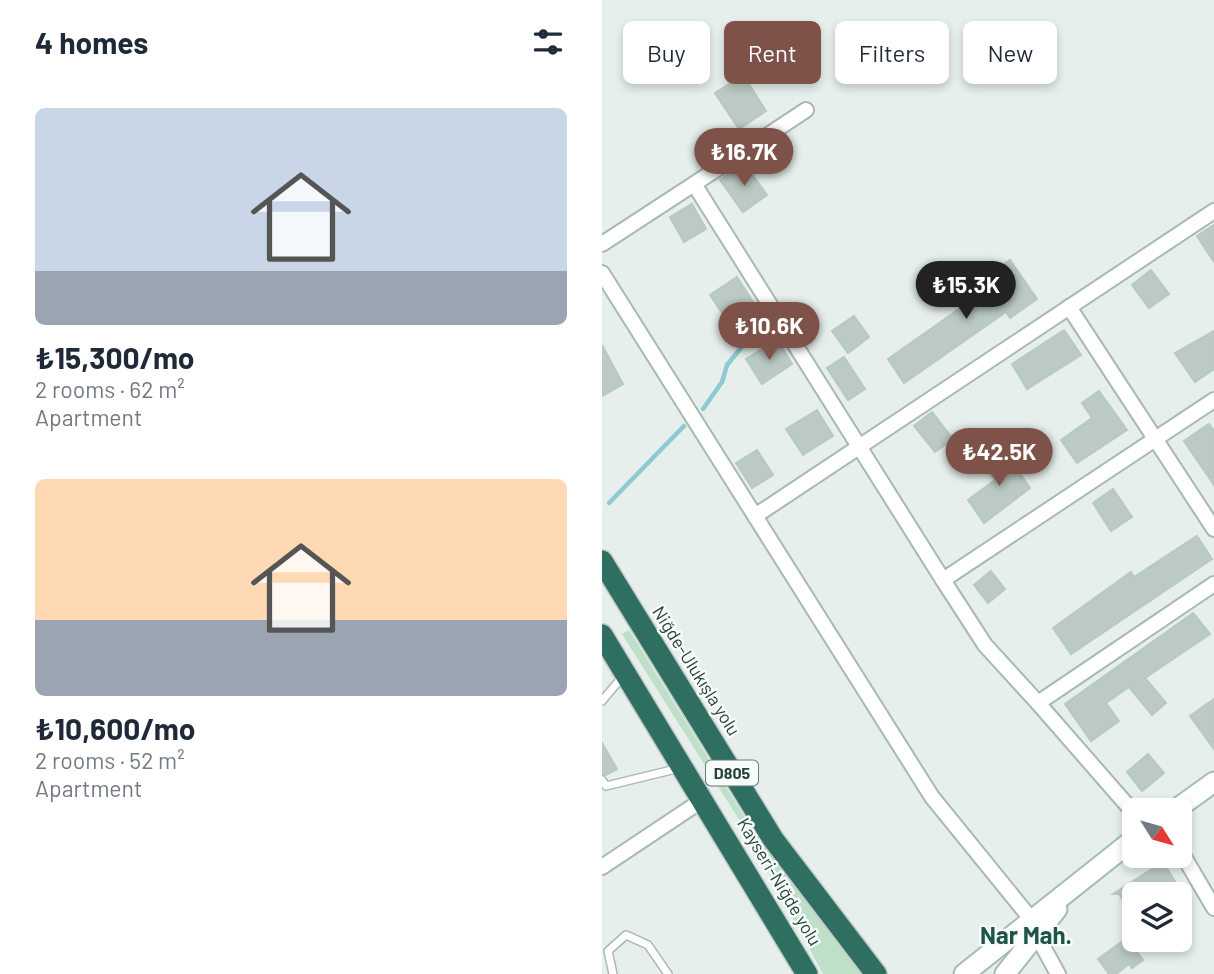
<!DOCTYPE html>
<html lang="en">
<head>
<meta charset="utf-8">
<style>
  body { margin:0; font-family:Barlow,sans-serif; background:#f2f2f3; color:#1f2937; height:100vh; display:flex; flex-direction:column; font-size:26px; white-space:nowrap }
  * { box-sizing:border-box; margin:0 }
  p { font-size:23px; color:#747a83 }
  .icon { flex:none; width:38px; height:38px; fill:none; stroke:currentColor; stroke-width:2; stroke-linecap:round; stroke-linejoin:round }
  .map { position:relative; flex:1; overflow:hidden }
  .drawer { display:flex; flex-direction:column; background:#fff; width:602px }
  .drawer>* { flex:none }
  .top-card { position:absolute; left:21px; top:21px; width:485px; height:63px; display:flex; gap:14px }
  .needle { width:46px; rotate:127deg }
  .buttons { position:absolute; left:520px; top:798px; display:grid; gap:14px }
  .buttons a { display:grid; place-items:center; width:70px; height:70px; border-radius:10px; background:#fff; box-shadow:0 4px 10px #0003; font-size:35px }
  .price { position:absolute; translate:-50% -60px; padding:0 16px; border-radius:24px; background:#7f5249; color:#fff; font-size:23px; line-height:46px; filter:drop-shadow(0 2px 4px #0008) }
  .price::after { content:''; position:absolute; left:50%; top:42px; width:21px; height:16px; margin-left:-10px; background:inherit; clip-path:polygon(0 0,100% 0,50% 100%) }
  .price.on { background:#222; color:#fff }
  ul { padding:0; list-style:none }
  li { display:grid; align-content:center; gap:14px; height:371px; padding:0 35px }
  li span { display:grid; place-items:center; height:217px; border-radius:10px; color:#555 }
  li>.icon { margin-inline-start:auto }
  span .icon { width:126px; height:126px; fill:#fffc; stroke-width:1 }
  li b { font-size:30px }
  h2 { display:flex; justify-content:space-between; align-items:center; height:84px; padding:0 35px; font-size:30px }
  .chip { padding:0 24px; border-radius:10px; background:#fff; box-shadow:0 4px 10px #0003; font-size:24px; line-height:63px }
  .chip.on { background:#7f5249; color:#fff }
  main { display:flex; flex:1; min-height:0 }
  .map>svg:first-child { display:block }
  .green { fill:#bfe0c8 }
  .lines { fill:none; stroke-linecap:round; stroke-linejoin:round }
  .stream { stroke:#8ec9d4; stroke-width:4.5 }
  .building { fill:#bbcac4; stroke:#b8c9c2; stroke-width:2 }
  .lane-casing { stroke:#a8b8b2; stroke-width:10 }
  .street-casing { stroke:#a8b8b2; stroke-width:18 }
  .secondary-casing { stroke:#a4bbb3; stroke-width:23 }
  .highway-casing { stroke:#c2cac8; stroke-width:24 }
  .lane { stroke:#fff; stroke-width:7 }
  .street { stroke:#fff; stroke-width:14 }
  .secondary { stroke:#fff; stroke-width:19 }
  .highway { stroke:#2f6f62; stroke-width:21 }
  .labels { text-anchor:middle; stroke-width:5; stroke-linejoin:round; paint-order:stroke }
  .shield { fill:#f7fbf9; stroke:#637a73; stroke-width:2 }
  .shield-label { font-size:16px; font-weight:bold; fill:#24423a }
  .street-label { font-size:18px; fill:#24423a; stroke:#f7fbf9 }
  .district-label { font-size:24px; font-weight:bold; fill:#1f5548; stroke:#f7fbf9 }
</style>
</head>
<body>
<main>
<section class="drawer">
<h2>4 homes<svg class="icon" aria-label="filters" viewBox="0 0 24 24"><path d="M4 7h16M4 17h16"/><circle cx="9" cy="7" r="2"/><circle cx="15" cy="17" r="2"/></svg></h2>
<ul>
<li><span style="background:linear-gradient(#c9d6e8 75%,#9aa5b1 0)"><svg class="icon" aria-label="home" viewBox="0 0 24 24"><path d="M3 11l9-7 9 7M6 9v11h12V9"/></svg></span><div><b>₺15,300/mo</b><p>2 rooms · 62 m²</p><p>Apartment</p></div></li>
<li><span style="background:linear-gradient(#ffd9b3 65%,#9aa5b1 0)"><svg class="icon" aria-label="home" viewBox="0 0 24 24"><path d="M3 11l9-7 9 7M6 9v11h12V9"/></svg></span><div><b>₺10,600/mo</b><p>2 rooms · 52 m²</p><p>Apartment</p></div></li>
</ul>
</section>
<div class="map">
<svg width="612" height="974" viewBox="0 0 612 974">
  <rect width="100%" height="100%" fill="#e6efeb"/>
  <!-- green -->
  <polygon class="green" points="27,630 150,829 260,974 221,974 145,832 20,634"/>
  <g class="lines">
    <!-- stream -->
    <g class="stream">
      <polyline points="101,409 120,382 125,365 156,327"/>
      <polyline points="7,503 82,426"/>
    </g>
  </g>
  <!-- building -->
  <g class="building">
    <polygon points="141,75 164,111 137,129 113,93"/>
    <polygon points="142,163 165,195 141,212 118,180"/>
    <polygon points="90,204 104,229 82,242 68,217"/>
    <polygon points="612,225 612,262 595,236"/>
    <polygon points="408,260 435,299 408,318 404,312 302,383 286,359 387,288 381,279"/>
    <polygon points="549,270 567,294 547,308 530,285"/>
    <polygon points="135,277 151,302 125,320 108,295"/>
    <polygon points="252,316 267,337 246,353 230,331"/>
    <polygon points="462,330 479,355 425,389 410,364"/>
    <polygon points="612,331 612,369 593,382 573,353"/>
    <polygon points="175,340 190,364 160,384 144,359"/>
    <polygon points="0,345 21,384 0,396"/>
    <polygon points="242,357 263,389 246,400 225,368"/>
    <polygon points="497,391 525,430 475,463 459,440 490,418 480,403"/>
    <polygon points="215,410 231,436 201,455 184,429"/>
    <polygon points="330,412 351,439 333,452 312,426"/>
    <polygon points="607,424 612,431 612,485 582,441"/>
    <polygon points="155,450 171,475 150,488 134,463"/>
    <polygon points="402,450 428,488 382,523 366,500 393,480 382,464"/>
    <polygon points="511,489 530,517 509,531 491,503"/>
    <polygon points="595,536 610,559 469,654 451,628 529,572 532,577"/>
    <polygon points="389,571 403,589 386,603 372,585"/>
    <polygon points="591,613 608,634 543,678 564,703 550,715 527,687 504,703 517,721 489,741 463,704"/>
    <polygon points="612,699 612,749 588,716"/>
    <polygon points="0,743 15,769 4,775 0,774"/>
    <polygon points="546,754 562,773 540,791 525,772"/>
    <polygon points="561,862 577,888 567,894 532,894 532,919 517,894 511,894"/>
    <polygon points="525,938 541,960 530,968 527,964 514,974 507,974 496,959"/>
  </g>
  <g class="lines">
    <defs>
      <g id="lane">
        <polyline points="0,701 21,676"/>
        <polyline points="0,780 4,786 78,768"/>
        <polyline points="11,974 6,951 24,935 46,945 66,974"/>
      </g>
      <g id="street">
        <polyline points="204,110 92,184 341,580 612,400"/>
        <polyline points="0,244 92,184"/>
        <polyline points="0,273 330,797 429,919"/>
        <polyline points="467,307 612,529"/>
        <polyline points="153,516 612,211"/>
        <polyline points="341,580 383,645 436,703 612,584"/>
        <polyline points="436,703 532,813"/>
        <polyline points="578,850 612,908"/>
        <polyline points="0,867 102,799"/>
        <polyline points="434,934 456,974"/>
      </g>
      <g id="secondary">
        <polyline points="573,810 612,782"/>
        <polyline points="362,974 532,839"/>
        <polyline points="403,974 455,909"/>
      </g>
      <g id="highway">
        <polyline points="0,561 171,839 274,974"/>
        <polyline points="0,635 205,974"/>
      </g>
    </defs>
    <!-- lane casing -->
    <use href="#lane" class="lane-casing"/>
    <!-- street casing -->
    <use href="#street" class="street-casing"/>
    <!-- secondary casing -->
    <use href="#secondary" class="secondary-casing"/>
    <!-- highway casing -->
    <use href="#highway" class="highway-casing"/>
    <!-- lane -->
    <use href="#lane" class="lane"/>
    <!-- street -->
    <use href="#street" class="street"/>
    <!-- secondary -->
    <use href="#secondary" class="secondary"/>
    <!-- highway -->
    <use href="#highway" class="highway"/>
  </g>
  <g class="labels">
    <!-- shield labels -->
    <rect class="shield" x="104" y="760.5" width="52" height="25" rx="5"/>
    <g class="shield-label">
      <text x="130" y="779">D805</text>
    </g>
    <!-- street labels -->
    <g class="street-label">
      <text transform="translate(94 671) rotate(58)" y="6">Niğde-Ulukışla yolu</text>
      <text transform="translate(177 882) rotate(59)" y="6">Kayseri-Niğde yolu</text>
    </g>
    <!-- district labels -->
    <g class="district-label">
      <text x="424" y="944">Nar Mah.</text>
    </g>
  </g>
</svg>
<div class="buttons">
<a><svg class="needle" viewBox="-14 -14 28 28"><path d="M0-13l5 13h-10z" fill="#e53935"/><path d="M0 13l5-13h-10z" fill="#747a83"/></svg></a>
<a><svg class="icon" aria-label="layers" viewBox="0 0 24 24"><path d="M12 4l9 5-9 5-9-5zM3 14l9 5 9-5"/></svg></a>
</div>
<b class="price" style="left:142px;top:188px">₺16.7K</b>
<b class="price on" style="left:364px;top:321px">₺15.3K</b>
<b class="price" style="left:167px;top:362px">₺10.6K</b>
<b class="price" style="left:397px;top:488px">₺42.5K</b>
<div class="top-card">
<a class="chip">Buy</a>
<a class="chip on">Rent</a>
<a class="chip">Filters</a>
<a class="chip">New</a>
</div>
</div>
</main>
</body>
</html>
